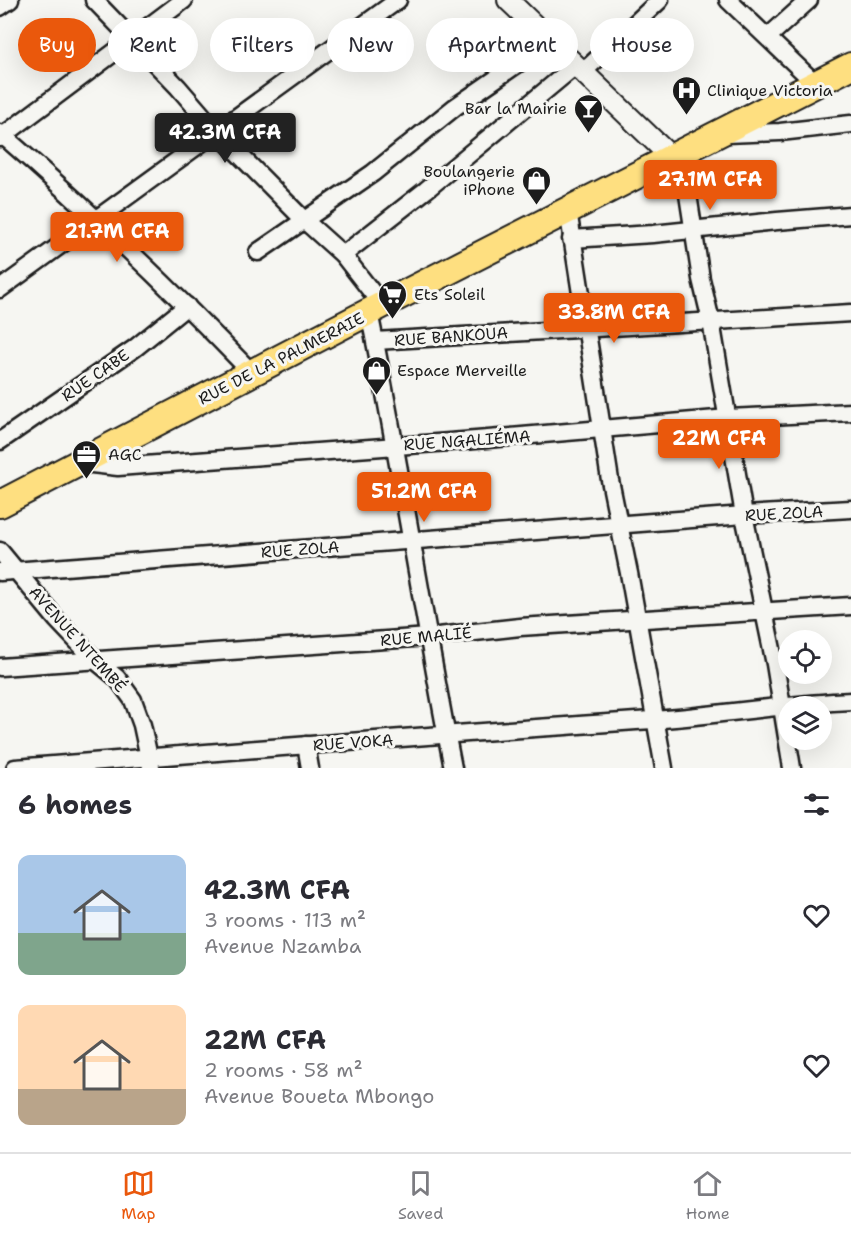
<!DOCTYPE html>
<html lang="en">
<head>
<meta charset="utf-8">
<style>
  body { margin:0; font-family:"Shantell Sans",sans-serif; background:#f7f7f7; color:#2b2b33; height:100vh; display:flex; flex-direction:column; font-size:22px; white-space:nowrap }
  * { box-sizing:border-box; margin:0 }
  p { font-size:20px; color:#7c7c81 }
  .icon { flex:none; width:33px; height:33px; fill:none; stroke:currentColor; stroke-width:2; stroke-linecap:round; stroke-linejoin:round }
  .map { position:relative; height:768px; overflow:hidden }
  .details { display:flex; flex-direction:column; background:#fff; flex:1 }
  .details>* { flex:none }
  .hud { position:absolute; left:18px; top:18px; width:816px; height:54px; display:flex; gap:12px }
  .controls { position:absolute; left:778px; top:630px; display:grid; gap:12px }
  .controls a { display:grid; place-items:center; width:54px; height:54px; border-radius:50%; background:#fff; box-shadow:0 6px 24px #0002; font-size:30px }
  .price { position:absolute; translate:-50% -51px; padding:0 14px; border-radius:6px; background:#ea580c; color:#fff; font-size:20px; line-height:39px; filter:drop-shadow(0 2px 3px #0008) }
  .price::after { content:''; position:absolute; left:50%; top:36px; width:18px; height:14px; margin-left:-9px; background:inherit; clip-path:polygon(0 0,100% 0,50% 100%) }
  .price.on { background:#222; color:#fff }
  ul { padding:0; list-style:none }
  li { display:flex; align-items:center; gap:18px; height:150px; padding:0 18px }
  li span { display:grid; place-items:center; flex:none; width:168px; height:120px; border-radius:12px; color:#555 }
  li>.icon { margin-inline-start:auto }
  span .icon { width:72px; height:72px; fill:#fffc; stroke-width:1 }
  li b { font-size:26px }
  h2 { display:flex; justify-content:space-between; align-items:center; height:72px; padding:0 18px; font-size:26px }
  .tag { padding:0 21px; border-radius:27px; background:#fff; box-shadow:0 6px 24px #0002; font-size:21px; line-height:54px }
  .tag.on { background:#ea580c; color:#fff }
  .dock { display:flex; justify-content:space-around; align-items:center; height:84px; border-top:2px solid #e1e1e2; background:#fff; font-size:16px; color:#7c7c81 }
  .dock a { display:grid; justify-items:center; gap:3px }
  .dock .on { color:#ea580c }
  .map>svg:first-child { display:block }
  .lines { fill:none; stroke-linecap:round; stroke-linejoin:round }
  .minor-casing { stroke:#1c1c1c; stroke-width:21 }
  .tertiary-casing { stroke:#1c1c1c; stroke-width:24 }
  .primary-casing { stroke:#1c1c1c; stroke-width:30 }
  .minor { stroke:#f6f6f2; stroke-width:16 }
  .tertiary { stroke:#f6f6f2; stroke-width:20 }
  .primary { stroke:#fedf80; stroke-width:26 }
  .labels { text-anchor:middle; stroke-width:6; stroke-linejoin:round; paint-order:stroke }
  .poi-label { font-size:16px; fill:#1c1c1c; stroke:#f6f6f2; text-anchor:start }
  .street-label { font-size:16px; fill:#1c1c1c; stroke:#f6f6f2 }
</style>
</head>
<body>
<div class="map">
<svg width="851" height="768" viewBox="0 0 851 768">
  <rect width="100%" height="100%" fill="#f6f6f2"/>
  <filter id="ink" filterUnits="userSpaceOnUse"><feTurbulence type="fractalNoise" baseFrequency=".0167" numOctaves="2"/><feDisplacementMap in="SourceGraphic" scale="12" xChannelSelector="R" yChannelSelector="G"/><feConvolveMatrix kernelMatrix="1 2 1 2 8 2 1 2 1" color-interpolation-filters="sRGB"/></filter>
  <g filter="url(#ink)">
    <g class="lines">
      <defs>
        <g id="minor">
          <polyline points="94,0 178,87 216,131 304,220 343,255 382,305"/>
          <polyline points="728,0 817,85"/>
          <polyline points="0,7 10,0"/>
          <polyline points="768,37 809,0"/>
          <polyline points="582,73 660,0"/>
          <path d="M0 133C88 209 172 290 252 373"/>
          <polyline points="726,134 780,132 851,124"/>
          <polyline points="0,138 184,0"/>
          <polyline points="672,158 681,167 687,188 701,279 711,321 744,515 775,664 792,768"/>
          <polyline points="568,210 610,480 629,573 664,768"/>
          <polyline points="571,239 653,234 777,221 851,215"/>
          <polyline points="258,252 373,173 455,107 523,60 548,39"/>
          <polyline points="343,255 426,190 575,66"/>
          <polyline points="0,289 398,0"/>
          <path d="M369 312C400 463 423 616 453 768"/>
          <polyline points="375,341 851,313"/>
          <polyline points="0,441 135,348 187,306"/>
          <polyline points="83,463 118,467 476,440 728,418 851,412"/>
          <polyline points="0,551 57,620 95,660 117,678 133,700 142,725 151,767"/>
          <polyline points="0,572 744,515 851,509"/>
          <polyline points="0,667 429,637 520,627 851,606"/>
          <polyline points="306,745 310,768"/>
          <path d="M15 768C228 751 440 734 653 720 719 715 785 704 851 701"/>
        </g>
        <polyline id="tertiary" points="508,0 672,158"/>
        <polyline id="primary" points="0,504 382,305 851,66"/>
      </defs>
      <!-- minor casing -->
      <use href="#minor" class="minor-casing"/>
      <!-- tertiary casing -->
      <use href="#tertiary" class="tertiary-casing"/>
      <!-- primary casing -->
      <use href="#primary" class="primary-casing"/>
      <!-- minor -->
      <use href="#minor" class="minor"/>
      <!-- tertiary -->
      <use href="#tertiary" class="tertiary"/>
      <!-- primary -->
      <use href="#primary" class="primary"/>
    </g>
  </g>
  <!-- icons -->
  <defs>
    <symbol id="hospital-pin" viewBox="-11 -11 22 30"><path d="M0 17L-7.5 6A9.5 9.5 0 1 1 7.5 6Z" fill="#1c1c1c" stroke="#f6f6f2"/><path d="M-5-5h3v3.5h4V-5h3V5h-3V1.5h-4V5h-3Z" fill="#fff"/></symbol>
    <symbol id="bar-pin" viewBox="-11 -11 22 30"><path d="M0 17L-7.5 6A9.5 9.5 0 1 1 7.5 6Z" fill="#1c1c1c" stroke="#f6f6f2"/><path d="M-6-5H6L.8 .8V4.5H3.5V6h-7V4.5H-.8V.8Z" fill="#fff"/></symbol>
    <symbol id="shop-pin" viewBox="-11 -11 22 30"><path d="M0 17L-7.5 6A9.5 9.5 0 1 1 7.5 6Z" fill="#1c1c1c" stroke="#f6f6f2"/><path d="M-5-2.5h2.3a2.7 3.5 0 0 1 5.4 0H5L5.5 6h-11ZM-1.5-2.5h3a1.5 2.3 0 0 0-3 0Z" fill="#fff"/></symbol>
    <symbol id="supermarket-pin" viewBox="-11 -11 22 30"><path d="M0 17L-7.5 6A9.5 9.5 0 1 1 7.5 6Z" fill="#1c1c1c" stroke="#f6f6f2"/><path d="M-6-5.5h2.5l.6 2H6L4.5 2H-2.5L-4.4-4H-6ZM-1.5 3.2a1.3 1.3 0 1 0 .1 0ZM3 3.2a1.3 1.3 0 1 0 .1 0Z" fill="#fff"/></symbol>
    <symbol id="office-pin" viewBox="-11 -11 22 30"><path d="M0 17L-7.5 6A9.5 9.5 0 1 1 7.5 6Z" fill="#1c1c1c" stroke="#f6f6f2"/><path d="M-6-3h4V-5.5h4V-3h4V5H-6ZM-1-4.5V-3h2v-1.5ZM-6 0V1H6V0Z" fill="#fff"/></symbol>
  </defs>
  <g fill-rule="evenodd">
    <use href="#hospital-pin" x="670" y="74" width="33" height="45"/>
    <use href="#bar-pin" x="572" y="92" width="33" height="45"/>
    <use href="#shop-pin" x="520" y="164" width="33" height="45"/>
    <use href="#supermarket-pin" x="376" y="278" width="33" height="45"/>
    <use href="#shop-pin" x="360" y="354" width="33" height="45"/>
    <use href="#office-pin" x="70" y="438" width="33" height="45"/>
  </g>
  <g class="labels">
    <!-- poi labels -->
    <g class="poi-label">
      <text x="707" y="96">Clinique Victoria</text>
      <text x="567" y="114" text-anchor="end">Bar la Mairie</text>
      <text x="515" y="177" text-anchor="end">Boulangerie<tspan x="515" dy="18">iPhone</tspan></text>
      <text x="414" y="300">Ets Soleil</text>
      <text x="397" y="376">Espace Merveille</text>
      <text x="108" y="460">AGC</text>
    </g>
    <!-- street labels -->
    <g class="street-label">
      <text transform="translate(451 336) rotate(-4)" y="6">RUE BANKOUA</text>
      <text transform="translate(281 358) rotate(-27)" y="6">RUE DE LA PALMERAIE</text>
      <text transform="translate(95 375) rotate(-35)" y="6">RUE CABE</text>
      <text transform="translate(467 440) rotate(-4)" y="6">RUE NGALIÉMA</text>
      <text transform="translate(784 513) rotate(-3)" y="6">RUE ZOLA</text>
      <text transform="translate(300 549) rotate(-4)" y="6">RUE ZOLA</text>
      <text transform="translate(426 636) rotate(-5)" y="6">RUE MALIÉ</text>
      <text transform="translate(78 639) rotate(48)" y="6">AVENUE NTEMBÉ</text>
      <text transform="translate(353 742) rotate(-4)" y="6">RUE VOKA</text>
    </g>
  </g>
</svg>
<div class="controls">
<a><svg class="icon" aria-label="locate" viewBox="0 0 24 24"><circle cx="12" cy="12" r="6"/><path d="M12 2v4M12 18v4M2 12h4M18 12h4"/></svg></a>
<a><svg class="icon" aria-label="layers" viewBox="0 0 24 24"><path d="M12 4l9 5-9 5-9-5zM3 14l9 5 9-5"/></svg></a>
</div>
<b class="price on" style="left:225px;top:164px">42.3M CFA</b>
<b class="price" style="left:710px;top:211px">27.1M CFA</b>
<b class="price" style="left:117px;top:263px">21.7M CFA</b>
<b class="price" style="left:614px;top:344px">33.8M CFA</b>
<b class="price" style="left:719px;top:470px">22M CFA</b>
<b class="price" style="left:424px;top:523px">51.2M CFA</b>
<div class="hud">
<a class="tag on">Buy</a>
<a class="tag">Rent</a>
<a class="tag">Filters</a>
<a class="tag">New</a>
<a class="tag">Apartment</a>
<a class="tag">House</a>
</div>
</div>
<section class="details">
<h2>6 homes<svg class="icon" aria-label="filters" viewBox="0 0 24 24"><path d="M4 7h16M4 17h16"/><circle cx="9" cy="7" r="2"/><circle cx="15" cy="17" r="2"/></svg></h2>
<ul>
<li><span style="background:linear-gradient(#a9c7e8 65%,#7fa58c 0)"><svg class="icon" aria-label="home" viewBox="0 0 24 24"><path d="M3 11l9-7 9 7M6 9v11h12V9"/></svg></span><div><b>42.3M CFA</b><p>3 rooms · 113 m²</p><p>Avenue Nzamba</p></div><svg class="icon" aria-label="heart" viewBox="0 0 24 24"><path d="M12 20l-8-8c-3-5 5-10 8-4 3-6 11-1 8 4z"/></svg></li>
<li><span style="background:linear-gradient(#ffd9b3 70%,#b9a48a 0)"><svg class="icon" aria-label="home" viewBox="0 0 24 24"><path d="M3 11l9-7 9 7M6 9v11h12V9"/></svg></span><div><b>22M CFA</b><p>2 rooms · 58 m²</p><p>Avenue Boueta Mbongo</p></div><svg class="icon" aria-label="heart" viewBox="0 0 24 24"><path d="M12 20l-8-8c-3-5 5-10 8-4 3-6 11-1 8 4z"/></svg></li>
</ul>
</section>
<nav class="dock">
<a class="on"><svg class="icon" aria-label="map" viewBox="0 0 24 24"><path d="M3 6l6-2 6 2 6-2v14l-6 2-6-2-6 2zM9 4v14M15 6v14"/></svg>Map</a>
<a><svg class="icon" aria-label="saved" viewBox="0 0 24 24"><path d="M7 4h10v16l-5-4-5 4z"/></svg>Saved</a>
<a><svg class="icon" aria-label="home" viewBox="0 0 24 24"><path d="M3 11l9-7 9 7M6 9v11h12V9"/></svg>Home</a>
</nav>
</body>
</html>
